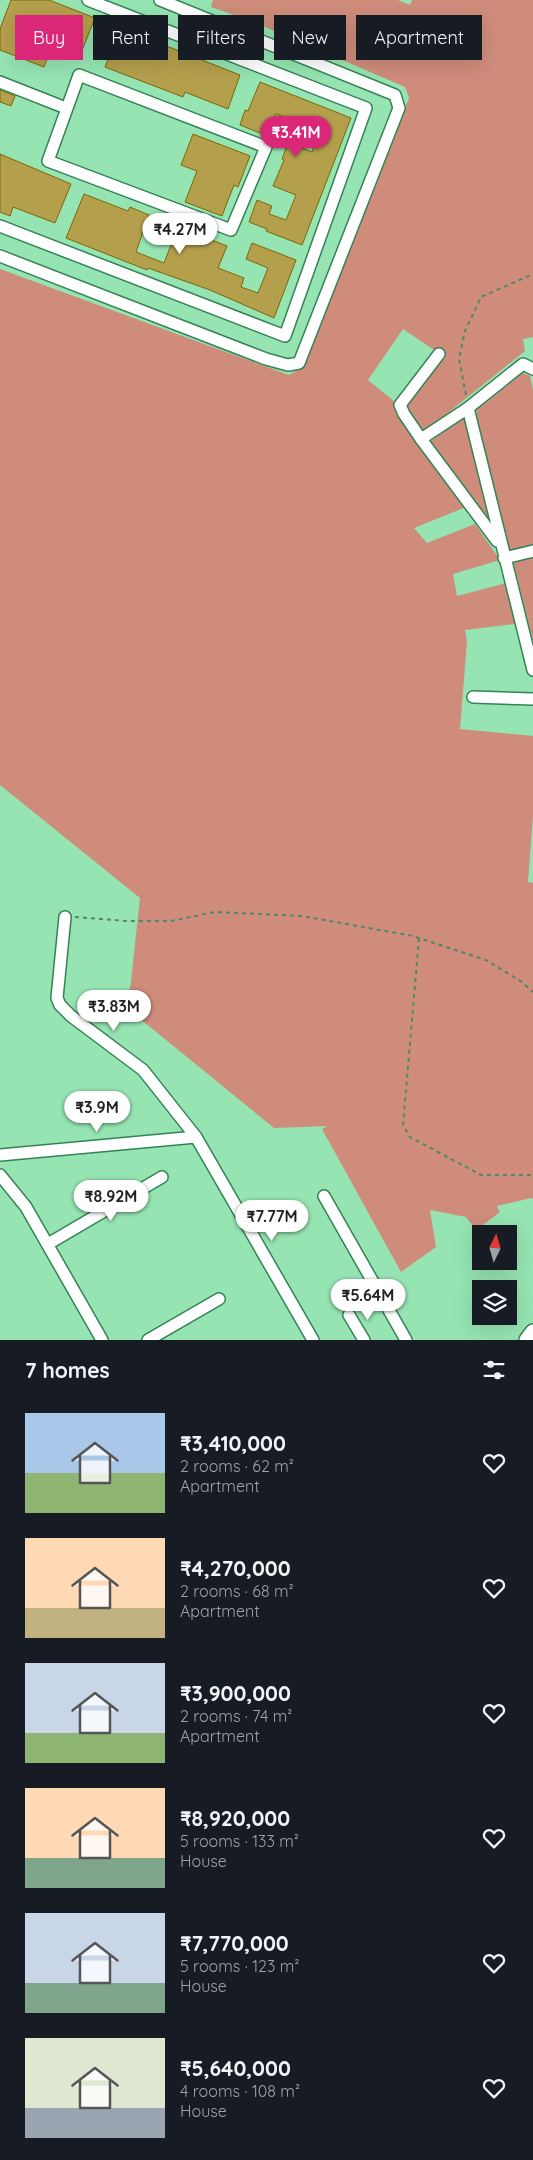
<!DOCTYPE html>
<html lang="en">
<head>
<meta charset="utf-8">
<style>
  body { margin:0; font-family:Quicksand,sans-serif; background:#20242c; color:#f1f3f6; height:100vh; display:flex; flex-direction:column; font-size:19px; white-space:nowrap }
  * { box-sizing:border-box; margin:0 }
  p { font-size:16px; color:#9ea1a6 }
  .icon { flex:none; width:28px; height:28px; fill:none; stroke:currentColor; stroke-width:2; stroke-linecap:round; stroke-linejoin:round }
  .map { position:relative; height:1340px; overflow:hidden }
  .panel { display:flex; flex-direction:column; background:#171b24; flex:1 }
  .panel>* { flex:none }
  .banner { position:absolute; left:15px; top:15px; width:504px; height:45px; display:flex; gap:10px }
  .needle { width:32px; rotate:5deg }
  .tools { position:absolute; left:472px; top:1225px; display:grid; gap:10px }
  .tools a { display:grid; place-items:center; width:45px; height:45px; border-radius:0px; background:#171b24; box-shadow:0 5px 20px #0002; font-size:25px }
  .price { position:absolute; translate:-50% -42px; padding:0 11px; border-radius:18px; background:#fff; color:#222; font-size:16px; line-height:32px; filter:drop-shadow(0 1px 2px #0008) }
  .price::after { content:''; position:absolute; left:50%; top:30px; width:15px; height:11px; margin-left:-8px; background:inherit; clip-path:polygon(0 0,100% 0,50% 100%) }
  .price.selected { background:#db2777; color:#fff }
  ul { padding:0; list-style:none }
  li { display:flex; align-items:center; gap:15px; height:125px; padding:0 25px }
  li span { display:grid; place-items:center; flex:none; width:140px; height:100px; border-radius:0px; color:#555 }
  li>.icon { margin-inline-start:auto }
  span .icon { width:60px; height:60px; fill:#fffc; stroke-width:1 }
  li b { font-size:21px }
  h2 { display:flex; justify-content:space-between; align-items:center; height:60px; padding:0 25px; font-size:21px }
  .pill { padding:0 18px; border-radius:0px; background:#171b24; box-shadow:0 5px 20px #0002; font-size:18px; line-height:45px }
  .pill.selected { background:#db2777; color:#fff }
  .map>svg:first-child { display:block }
  .green { fill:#cf8c7b }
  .building { fill:#b49f4d; stroke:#7c6804 }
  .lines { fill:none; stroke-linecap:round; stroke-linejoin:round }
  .minor-casing { stroke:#348356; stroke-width:14 }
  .major-casing { stroke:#348356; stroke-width:18 }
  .path { stroke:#4f8865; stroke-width:2; stroke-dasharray:4 4; stroke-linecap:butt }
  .minor { stroke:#fff; stroke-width:11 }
  .major { stroke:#fff; stroke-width:15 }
</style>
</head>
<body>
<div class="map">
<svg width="533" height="1340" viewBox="0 0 533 1340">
  <rect width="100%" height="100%" fill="#95e4b2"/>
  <!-- green -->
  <g class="green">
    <polygon points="213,0 398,0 410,5 412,0 533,0 533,337 523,339 525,351 424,432 405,403 443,356 403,329 368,380 395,402 400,416 466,507 414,528 427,543 475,524 500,560 453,574 457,596 506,583 515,624 465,630 467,642 460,729 533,736 533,816 528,882 533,883 533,1199 531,1198 497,1206 500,1212 476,1230 466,1217 430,1210 436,1247 401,1272 322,1129 328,1126 274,1128 128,1009 140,898 0,785 0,269 289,375 304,366 409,98 405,87 249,20 211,7"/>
    <polygon points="523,373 530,376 533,390 533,546 510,552 476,418 477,409"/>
    <polygon points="466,415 492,526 430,442"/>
    <polygon points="533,556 533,641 513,560"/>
  </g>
  <!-- building -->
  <g class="building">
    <polygon points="11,0 49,0 95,18 79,58 52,47 44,67 0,50 0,29"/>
    <polygon points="121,28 240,75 228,109 185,92 183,97 105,67"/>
    <polygon points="260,82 351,118 302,245 266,231 267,229 249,222 257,200 272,206 269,214 286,220 296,195 273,186 284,160 282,159 288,143 312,152 322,125 305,119 303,124 276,114 267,136 240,125 245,110 248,111"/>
    <polygon points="0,90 15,96 11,106 0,102"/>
    <polygon points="193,134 250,156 238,187 234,185 222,216 185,202 197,171 181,165"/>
    <polygon points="0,154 71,184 55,223 13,207 10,216 0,212"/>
    <polygon points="84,194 128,211 130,207 149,215 136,252 164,263 178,227 227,246 218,268 244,278 241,287 258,293 268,268 246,259 252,243 296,260 274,318 210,290 148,268 147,270 66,238"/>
  </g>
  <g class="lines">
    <defs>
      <g id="minor">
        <polygon points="79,75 266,147 231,230 48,161"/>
        <polyline points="0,82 66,108"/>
        <polyline points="0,226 285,336 366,108 88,0"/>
        <polyline points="0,256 266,359 288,365 299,363 399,108 395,95 160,0"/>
        <polyline points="439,354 400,405 404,414 421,439 497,541"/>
        <polyline points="468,408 533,670"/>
        <polyline points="421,439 468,408 523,364 533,369"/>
        <polyline points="504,558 533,551"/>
        <polyline points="473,697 533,699"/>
        <polyline points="65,917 57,998 60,1005 71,1016 143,1070 196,1137 313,1340"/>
        <polyline points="0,1155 196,1137"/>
        <polyline points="0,1175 26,1207 102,1340"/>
        <polyline points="324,1196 406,1340"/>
        <polyline points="48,1244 162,1177"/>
        <polyline points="349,1315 364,1340"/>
        <polyline points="148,1340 219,1299"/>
      </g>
      <polyline id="major" points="527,1340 533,1332"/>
    </defs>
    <!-- minor casing -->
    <use href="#minor" class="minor-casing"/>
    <!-- major casing -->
    <use href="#major" class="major-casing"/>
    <!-- path -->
    <g class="path">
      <polyline points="466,395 459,359 465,331 481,297 533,274"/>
      <polyline points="75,917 127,921 171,921 215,912 302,916 413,936 486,960 522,982 533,992"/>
      <polyline points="419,938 403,1125 410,1137 481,1175 533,1175"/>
    </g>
    <!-- minor -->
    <use href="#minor" class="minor"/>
    <!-- major -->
    <use href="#major" class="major"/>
  </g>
</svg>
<div class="tools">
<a><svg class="needle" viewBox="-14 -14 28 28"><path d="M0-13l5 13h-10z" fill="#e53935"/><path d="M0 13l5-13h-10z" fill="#9ea1a6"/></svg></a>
<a><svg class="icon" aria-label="layers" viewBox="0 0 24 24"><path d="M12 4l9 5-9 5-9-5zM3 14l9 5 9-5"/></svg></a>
</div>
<b class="price selected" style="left:296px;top:158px">₹3.41M</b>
<b class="price" style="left:180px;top:255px">₹4.27M</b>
<b class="price" style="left:114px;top:1032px">₹3.83M</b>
<b class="price" style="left:97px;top:1133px">₹3.9M</b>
<b class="price" style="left:111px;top:1222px">₹8.92M</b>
<b class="price" style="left:272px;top:1242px">₹7.77M</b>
<b class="price" style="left:368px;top:1321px">₹5.64M</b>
<div class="banner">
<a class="pill selected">Buy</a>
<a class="pill">Rent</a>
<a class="pill">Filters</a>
<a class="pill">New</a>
<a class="pill">Apartment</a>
</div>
</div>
<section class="panel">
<h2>7 homes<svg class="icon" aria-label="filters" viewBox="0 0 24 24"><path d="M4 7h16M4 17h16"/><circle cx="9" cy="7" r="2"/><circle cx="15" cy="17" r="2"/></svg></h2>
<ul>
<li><span style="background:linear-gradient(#a9c7e8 60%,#8fb573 0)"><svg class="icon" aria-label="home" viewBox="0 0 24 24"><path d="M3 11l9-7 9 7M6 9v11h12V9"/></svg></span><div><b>₹3,410,000</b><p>2 rooms · 62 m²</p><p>Apartment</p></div><svg class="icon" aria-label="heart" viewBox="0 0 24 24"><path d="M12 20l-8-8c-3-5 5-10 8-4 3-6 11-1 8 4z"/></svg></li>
<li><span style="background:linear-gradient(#ffd9b3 70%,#c2b280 0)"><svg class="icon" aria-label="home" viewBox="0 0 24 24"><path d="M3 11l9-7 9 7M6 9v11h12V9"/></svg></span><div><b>₹4,270,000</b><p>2 rooms · 68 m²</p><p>Apartment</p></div><svg class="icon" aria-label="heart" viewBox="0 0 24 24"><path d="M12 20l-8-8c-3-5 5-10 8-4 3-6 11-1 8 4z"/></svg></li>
<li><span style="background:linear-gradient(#c9d6e8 70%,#8fb573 0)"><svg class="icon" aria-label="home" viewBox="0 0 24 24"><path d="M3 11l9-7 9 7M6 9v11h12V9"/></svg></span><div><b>₹3,900,000</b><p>2 rooms · 74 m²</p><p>Apartment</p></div><svg class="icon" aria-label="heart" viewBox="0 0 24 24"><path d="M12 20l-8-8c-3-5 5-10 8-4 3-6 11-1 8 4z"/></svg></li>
<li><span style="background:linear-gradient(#ffd9b3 70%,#7fa58c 0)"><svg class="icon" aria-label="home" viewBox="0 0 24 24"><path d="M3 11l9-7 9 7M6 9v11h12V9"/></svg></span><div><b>₹8,920,000</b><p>5 rooms · 133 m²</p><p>House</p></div><svg class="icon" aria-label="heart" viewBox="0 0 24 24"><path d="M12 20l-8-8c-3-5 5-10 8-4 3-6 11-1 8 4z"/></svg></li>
<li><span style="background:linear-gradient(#c9d6e8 70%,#7fa58c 0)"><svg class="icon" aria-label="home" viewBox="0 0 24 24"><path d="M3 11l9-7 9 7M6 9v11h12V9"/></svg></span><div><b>₹7,770,000</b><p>5 rooms · 123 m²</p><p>House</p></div><svg class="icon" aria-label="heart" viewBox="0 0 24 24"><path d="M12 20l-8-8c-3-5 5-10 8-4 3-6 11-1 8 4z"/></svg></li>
<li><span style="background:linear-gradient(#dfe7d0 70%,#9aa5b1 0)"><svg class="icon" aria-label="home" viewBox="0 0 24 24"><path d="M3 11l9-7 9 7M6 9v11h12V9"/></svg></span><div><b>₹5,640,000</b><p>4 rooms · 108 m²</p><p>House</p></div><svg class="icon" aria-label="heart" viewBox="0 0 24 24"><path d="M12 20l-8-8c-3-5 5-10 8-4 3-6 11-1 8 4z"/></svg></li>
</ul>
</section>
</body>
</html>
